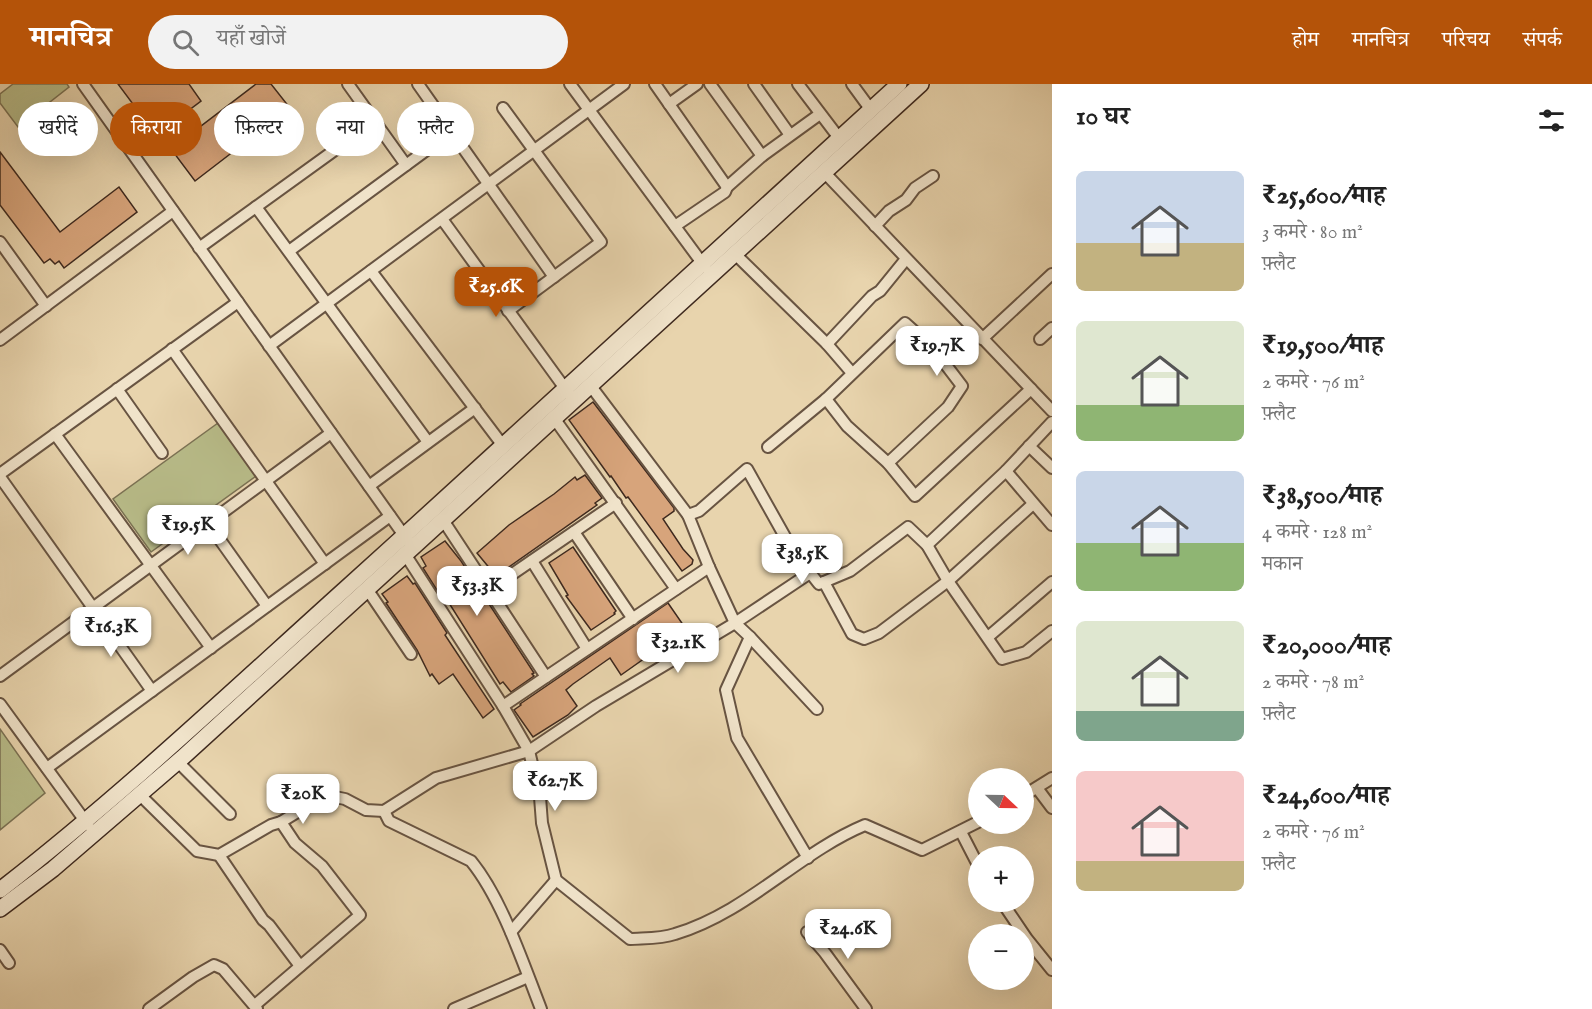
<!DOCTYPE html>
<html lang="hi">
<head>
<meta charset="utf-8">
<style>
  body { margin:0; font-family:"IM FELL English","Noto Serif Devanagari",serif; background:#f2f2f2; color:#222; height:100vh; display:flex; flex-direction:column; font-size:22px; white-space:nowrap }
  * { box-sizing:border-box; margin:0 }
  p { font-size:20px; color:#767676 }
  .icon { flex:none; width:33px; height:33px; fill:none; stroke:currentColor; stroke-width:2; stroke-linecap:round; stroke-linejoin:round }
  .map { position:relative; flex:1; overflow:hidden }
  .side { display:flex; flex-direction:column; background:#fff; width:540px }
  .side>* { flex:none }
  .banner { position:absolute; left:18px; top:18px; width:570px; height:54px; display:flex; gap:12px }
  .needle { width:39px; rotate:112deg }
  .controls { position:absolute; left:968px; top:684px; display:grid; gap:12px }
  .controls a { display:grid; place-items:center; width:66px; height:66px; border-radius:50%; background:#fff; box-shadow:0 6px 24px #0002; font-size:30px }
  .price { position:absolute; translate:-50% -51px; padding:0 14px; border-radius:12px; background:#fff; color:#222; font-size:20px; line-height:39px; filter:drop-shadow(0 2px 3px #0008) }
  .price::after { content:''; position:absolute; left:50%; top:36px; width:18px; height:14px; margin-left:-9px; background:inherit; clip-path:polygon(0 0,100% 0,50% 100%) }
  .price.selected { background:#b45309; color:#fff }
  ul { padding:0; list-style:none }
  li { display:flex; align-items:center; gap:18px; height:150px; padding:0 24px }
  li span { display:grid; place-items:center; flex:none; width:168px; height:120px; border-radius:9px; color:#555 }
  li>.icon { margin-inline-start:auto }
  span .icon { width:72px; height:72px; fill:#fffc; stroke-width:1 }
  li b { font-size:26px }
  h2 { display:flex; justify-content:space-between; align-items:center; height:72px; padding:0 24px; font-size:26px }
  .pill { padding:0 21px; border-radius:27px; background:#fff; box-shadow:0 6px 24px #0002; font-size:21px; line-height:54px }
  .pill.selected { background:#b45309; color:#fff }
  header { display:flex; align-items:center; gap:36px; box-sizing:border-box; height:84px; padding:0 30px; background:#b45309; color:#fff }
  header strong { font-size:28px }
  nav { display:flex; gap:33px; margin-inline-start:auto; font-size:21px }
  .search { width:420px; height:54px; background:#f2f2f2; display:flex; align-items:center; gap:15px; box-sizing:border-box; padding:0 21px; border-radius:33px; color:#767676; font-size:22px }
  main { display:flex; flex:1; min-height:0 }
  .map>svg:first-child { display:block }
  .green { fill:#b8bc89; stroke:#7b7254; stroke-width:1.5 }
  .building { fill:#d7a47b; stroke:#3e291e; stroke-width:1.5 }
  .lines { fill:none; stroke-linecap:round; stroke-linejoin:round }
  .street-casing { stroke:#685442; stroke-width:14 }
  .secondary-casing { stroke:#3e291e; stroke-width:18 }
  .street { stroke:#f0e3ca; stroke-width:10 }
  .secondary { stroke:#f0e3ca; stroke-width:15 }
</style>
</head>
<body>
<header>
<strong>मानचित्र</strong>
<div class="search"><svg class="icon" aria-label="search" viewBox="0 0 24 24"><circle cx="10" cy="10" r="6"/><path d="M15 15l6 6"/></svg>यहाँ खोजें</div>
<nav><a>होम</a><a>मानचित्र</a><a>परिचय</a><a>संपर्क</a></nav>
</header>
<main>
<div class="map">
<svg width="1052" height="925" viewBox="0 0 1052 925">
  <rect width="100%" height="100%" fill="#e8d4ad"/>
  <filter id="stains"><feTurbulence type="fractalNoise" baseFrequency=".00333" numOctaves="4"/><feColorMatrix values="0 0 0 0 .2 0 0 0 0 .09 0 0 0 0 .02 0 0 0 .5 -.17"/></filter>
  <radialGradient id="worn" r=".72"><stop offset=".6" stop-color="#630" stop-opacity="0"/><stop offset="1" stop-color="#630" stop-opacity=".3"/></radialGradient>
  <!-- green -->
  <g class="green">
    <polygon points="13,0 67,0 69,3 18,43 0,19 0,10"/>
    <polygon points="218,339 256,392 151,468 113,415"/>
    <polygon points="0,645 45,709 0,746"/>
  </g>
  <!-- building -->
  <g class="building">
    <polygon points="118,0 189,0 201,17 156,51"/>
    <polygon points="256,0 271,0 290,24 195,97 171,65"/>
    <polygon points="0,68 60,148 119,103 137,128 64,184 59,177 55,180 50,175 44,179 0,121"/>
    <polygon points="593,318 674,424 674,427 663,435 683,465 693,476 692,480 682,487 628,413 626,414 611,392 610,393 569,336"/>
    <polygon points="585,391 602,414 595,419 597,421 496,492 477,469 509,441 554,410 575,393 577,396"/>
    <polygon points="445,457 461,477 534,589 532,590 534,592 511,608 503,598 500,600 444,511 440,511 423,484 426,482 421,473"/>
    <polygon points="573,463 616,527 614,529 615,530 591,546 566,512 568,511 549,479"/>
    <polygon points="407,492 413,500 415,499 447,549 445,551 494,625 483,634 453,590 439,600 432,590 430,592 417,566 386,519 388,518 382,510"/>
    <polygon points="668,519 686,545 621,591 610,574 573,600 566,606 577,622 568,631 533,653 514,626 521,621 520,620"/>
  </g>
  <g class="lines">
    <defs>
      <g id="street">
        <polyline points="83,0 408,457"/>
        <polyline points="348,0 406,81"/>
        <polyline points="418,0 554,193"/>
        <polyline points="570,0 705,183"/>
        <polyline points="655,0 727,103"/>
        <polyline points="710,0 762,72"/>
        <polyline points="754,0 790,51"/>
        <polyline points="798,0 839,54"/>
        <polyline points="852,0 871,26"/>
        <polyline points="669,20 697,0"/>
        <polyline points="503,24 601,158 508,227"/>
        <polyline points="824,88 1052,327"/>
        <polyline points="256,123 428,358"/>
        <polyline points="442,135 569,310"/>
        <polyline points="675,142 725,108 727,103 762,72 820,30"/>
        <polyline points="875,142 889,127 906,116 915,104 933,92"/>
        <polyline points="0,158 46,222"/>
        <polyline points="199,164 375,37"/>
        <polyline points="289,167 451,48"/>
        <polyline points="734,169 827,260 852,289"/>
        <polyline points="371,187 504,363"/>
        <polyline points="982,255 1052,190"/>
        <polyline points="1040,255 1052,244"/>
        <polyline points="0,256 173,127"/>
        <polyline points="827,260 872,212 880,207 906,175"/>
        <polyline points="269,262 624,0"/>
        <polyline points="172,265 325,480"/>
        <polyline points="590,301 688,431 699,427 747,385 793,467 819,500 850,487 908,443 927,461 948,497 1002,575 1026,568 1052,547"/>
        <polyline points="117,305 162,369"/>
        <polyline points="826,315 847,342 888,379 915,412 1031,305"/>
        <polyline points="554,334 676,505"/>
        <polyline points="55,350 211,564"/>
        <polyline points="1029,362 1052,384"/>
        <polyline points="768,363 826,315 905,239 933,264 962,302 948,323 888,379"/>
        <polyline points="1006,387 1052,441"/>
        <polyline points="0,390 238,218"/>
        <polyline points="0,393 152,607"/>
        <polyline points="369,402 475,324"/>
        <polyline points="688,431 709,483 735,539 750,553 726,606 737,654 808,774"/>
        <polyline points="443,436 546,593"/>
        <polyline points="208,439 267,522"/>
        <polyline points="574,448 633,535"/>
        <polyline points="927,461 1006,387 1052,338"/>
        <path d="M405 470 503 622 529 667 540 713 542 739 556 796 630 855C644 854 661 855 675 850 748 828 798 769 865 741L922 766 978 738"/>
        <polyline points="532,477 587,565"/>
        <polyline points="824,498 852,550 864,555 879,549 948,497 1033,420"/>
        <polyline points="367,505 411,570"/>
        <polyline points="489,506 616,419"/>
        <polyline points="750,553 817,625"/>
        <polyline points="988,553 1052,498"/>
        <polyline points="0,592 331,349"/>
        <polyline points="0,620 88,741"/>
        <polyline points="503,622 709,483"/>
        <polyline points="178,678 230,730"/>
        <polyline points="47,684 390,432"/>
        <polyline points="1037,704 1052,724"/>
        <polyline points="140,711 197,767 219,771 271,741 281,738 325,711 345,715 366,726 384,727 436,694 529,667 596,622 735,539 810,489"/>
        <polyline points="1023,712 1052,694"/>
        <path d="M384 727 389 737 471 777C502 815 523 879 541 925"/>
        <polyline points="961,748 978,781"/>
        <polyline points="219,771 263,836 269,841 300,882"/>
        <polyline points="1002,818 1027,855 1052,886"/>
        <polyline points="511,848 556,796"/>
        <polyline points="807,848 825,869 866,925"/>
        <polyline points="0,866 9,879"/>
        <polyline points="255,921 360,831 322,782 295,759 281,738"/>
        <polyline points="149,925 193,893 214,881 223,885 257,925"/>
        <polyline points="454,925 528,893"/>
      </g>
      <g id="secondary">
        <path d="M0 806C120 713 231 608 343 507 529 339 714 170 899 0"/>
        <polyline points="0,825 53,785 182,674 921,0"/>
      </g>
    </defs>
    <!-- street casing -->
    <use href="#street" class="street-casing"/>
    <!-- secondary casing -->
    <use href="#secondary" class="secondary-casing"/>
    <!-- street -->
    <use href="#street" class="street"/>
    <!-- secondary -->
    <use href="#secondary" class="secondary"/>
  </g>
  <rect width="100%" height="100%" filter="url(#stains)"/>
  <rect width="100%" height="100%" fill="url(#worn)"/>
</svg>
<div class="controls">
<a><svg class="needle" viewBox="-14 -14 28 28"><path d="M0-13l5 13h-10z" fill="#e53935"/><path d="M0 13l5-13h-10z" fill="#767676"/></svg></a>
<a>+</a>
<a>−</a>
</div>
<b class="price selected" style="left:496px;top:234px">₹25.6K</b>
<b class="price" style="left:937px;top:293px">₹19.7K</b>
<b class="price" style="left:188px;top:472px">₹19.5K</b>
<b class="price" style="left:802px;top:501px">₹38.5K</b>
<b class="price" style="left:477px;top:533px">₹53.3K</b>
<b class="price" style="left:111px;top:574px">₹16.3K</b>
<b class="price" style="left:678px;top:590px">₹32.1K</b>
<b class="price" style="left:555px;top:728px">₹62.7K</b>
<b class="price" style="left:303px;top:741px">₹20K</b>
<b class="price" style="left:848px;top:876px">₹24.6K</b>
<div class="banner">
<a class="pill">खरीदें</a>
<a class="pill selected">किराया</a>
<a class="pill">फ़िल्टर</a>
<a class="pill">नया</a>
<a class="pill">फ़्लैट</a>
</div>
</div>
<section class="side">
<h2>10 घर<svg class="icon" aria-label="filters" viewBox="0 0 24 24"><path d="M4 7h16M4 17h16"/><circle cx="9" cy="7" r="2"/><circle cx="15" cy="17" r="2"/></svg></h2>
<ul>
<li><span style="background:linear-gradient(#c9d6e8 60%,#c2b280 0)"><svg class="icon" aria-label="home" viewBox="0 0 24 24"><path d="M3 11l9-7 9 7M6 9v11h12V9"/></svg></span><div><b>₹25,600/माह</b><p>3 कमरे · 80 m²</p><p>फ़्लैट</p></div></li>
<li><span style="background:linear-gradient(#dfe7d0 70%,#8fb573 0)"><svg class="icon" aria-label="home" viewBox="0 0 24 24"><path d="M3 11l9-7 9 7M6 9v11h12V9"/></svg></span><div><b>₹19,500/माह</b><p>2 कमरे · 76 m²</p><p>फ़्लैट</p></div></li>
<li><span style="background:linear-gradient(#c9d6e8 60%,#8fb573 0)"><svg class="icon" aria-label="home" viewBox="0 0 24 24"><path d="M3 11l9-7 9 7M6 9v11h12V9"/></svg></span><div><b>₹38,500/माह</b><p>4 कमरे · 128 m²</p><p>मकान</p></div></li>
<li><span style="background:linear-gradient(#dfe7d0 75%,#7fa58c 0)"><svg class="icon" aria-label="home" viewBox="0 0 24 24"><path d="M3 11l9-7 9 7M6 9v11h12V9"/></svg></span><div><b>₹20,000/माह</b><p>2 कमरे · 78 m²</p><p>फ़्लैट</p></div></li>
<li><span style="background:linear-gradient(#f6c9c9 75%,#c2b280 0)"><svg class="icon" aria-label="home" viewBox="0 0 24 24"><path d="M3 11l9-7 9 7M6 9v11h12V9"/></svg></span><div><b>₹24,600/माह</b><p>2 कमरे · 76 m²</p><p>फ़्लैट</p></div></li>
</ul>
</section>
</main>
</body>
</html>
